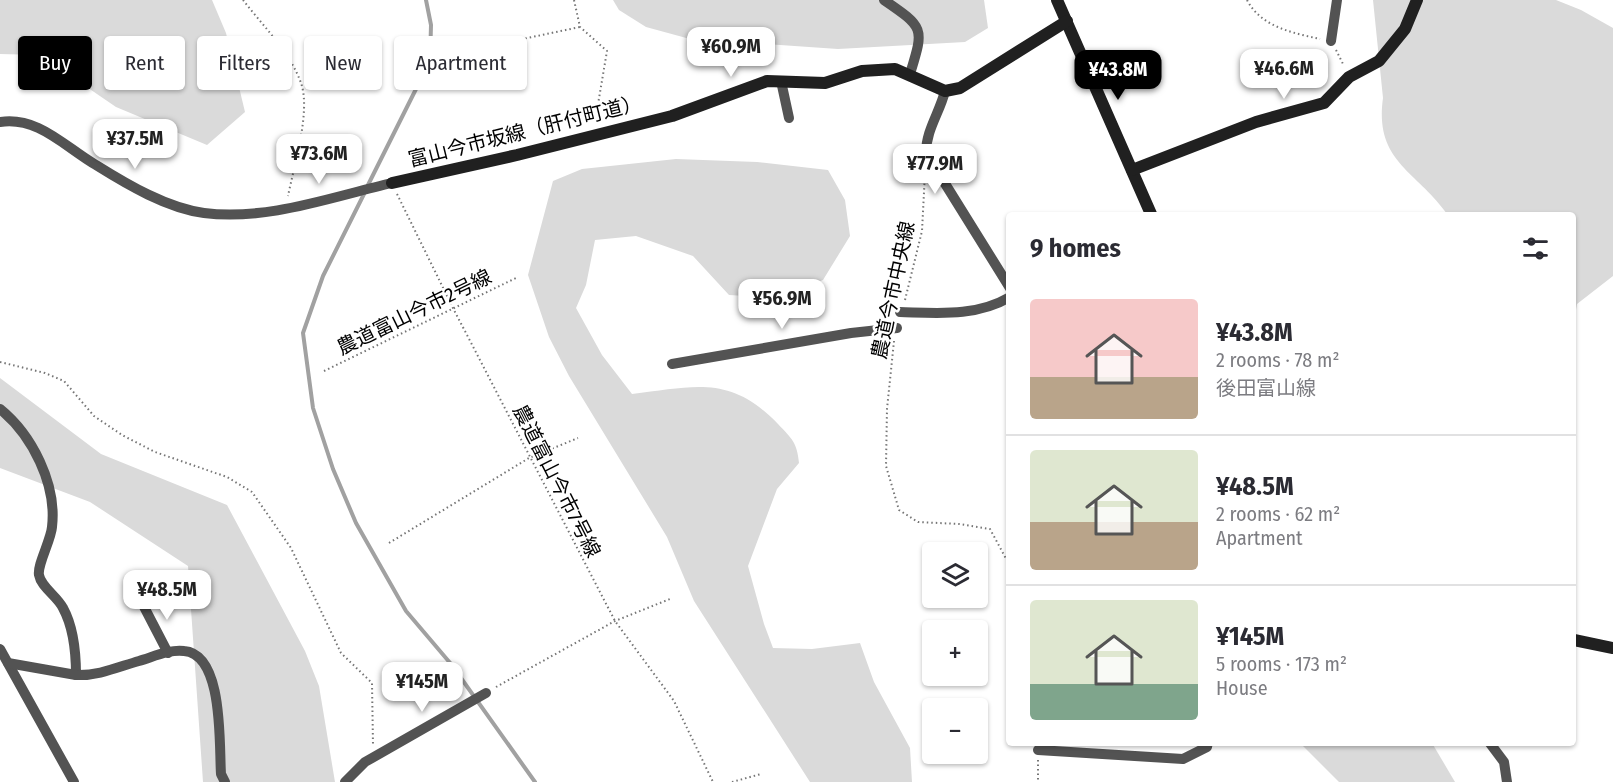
<!DOCTYPE html>
<html lang="en">
<head>
<meta charset="utf-8">
<style>
  body { margin:0; font-family:"Fira Sans Condensed","Noto Sans JP",sans-serif; background:#f7f7f7; color:#2b2b33; height:100vh; display:flex; flex-direction:column; font-size:22px; white-space:nowrap }
  * { box-sizing:border-box; margin:0 }
  p { font-size:20px; color:#7c7c81 }
  .icon { flex:none; width:33px; height:33px; fill:none; stroke:currentColor; stroke-width:2; stroke-linecap:round; stroke-linejoin:round }
  .map { position:relative; flex:1; overflow:hidden }
  .panel { position:absolute; left:1006px; top:212px; width:570px; height:534px; display:flex; flex-direction:column; background:#fff; border-radius:6px; box-shadow:0 2px 4px #0004 }
  .panel>* { flex:none }
  .guide { position:absolute; left:18px; top:36px; width:570px; height:54px; display:flex; gap:12px }
  .tools { position:absolute; left:922px; top:542px; display:grid; gap:12px }
  .tools a { display:grid; place-items:center; width:66px; height:66px; border-radius:6px; background:#fff; box-shadow:0 2px 4px #0004; font-size:30px }
  .price { position:absolute; translate:-50% -51px; padding:0 14px; border-radius:12px; background:#fff; color:#222; font-size:20px; line-height:39px; filter:drop-shadow(0 2px 3px #0008) }
  .price::after { content:''; position:absolute; left:50%; top:36px; width:18px; height:14px; margin-left:-9px; background:inherit; clip-path:polygon(0 0,100% 0,50% 100%) }
  .price.active { background:#000; color:#fff }
  ul { padding:0; list-style:none }
  li { display:flex; align-items:center; gap:18px; height:150px; padding:0 24px }
  li+li { border-top:2px solid #e1e1e2 }
  li span { display:grid; place-items:center; flex:none; width:168px; height:120px; border-radius:6px; color:#555 }
  li>.icon { margin-inline-start:auto }
  span .icon { width:72px; height:72px; fill:#fffc; stroke-width:1 }
  li b { font-size:26px }
  h2 { display:flex; justify-content:space-between; align-items:center; height:72px; padding:0 24px; font-size:26px }
  .tag { padding:0 21px; border-radius:6px; background:#fff; box-shadow:0 2px 4px #0004; font-size:21px; line-height:54px }
  .tag.active { background:#000; color:#fff }
  .map>svg:first-child { display:block }
  .green { fill:#dadada }
  .lines { fill:none; stroke-linecap:round; stroke-linejoin:round }
  .stream { stroke:#a1a1a1; stroke-width:4 }
  .path { stroke:#757575; stroke-width:2; stroke-dasharray:1.5 3; stroke-linecap:butt }
  .street { stroke:#535353; stroke-width:10 }
  .secondary { stroke:#202020; stroke-width:12 }
  .labels { text-anchor:middle; stroke-width:5; stroke-linejoin:round; paint-order:stroke }
  .street-label { font-size:20px; fill:#000; stroke:#fff }
</style>
</head>
<body>
<div class="map">
<svg width="1613" height="782" viewBox="0 0 1613 782">
  <rect width="100%" height="100%" fill="#fff"/>
  <!-- green -->
  <g class="green">
    <polygon points="0,0 212,0 226,33 245,112 207,145 116,107 40,55 0,54"/>
    <polygon points="613,0 984,0 988,28 965,42 838,49 690,39 646,27 619,10"/>
    <path d="M1373 0H1556L1581 10 1613 28V276L1577 304 1574 322V214H1447C1417 171 1374 162 1383 98Z"/>
    <path d="M676 159 757 162 828 170 845 200 850 236 823 280 779 298 729 295 693 256 636 236 595 240 586 285 576 308 602 355 632 394C694 387 730 374 778 424 792 439 797 442 799 463L777 489 748 566 764 624 773 648 812 649 860 643 874 682 910 748 912 782H810L694 601 667 537 569 376 549 337 528 275 553 181 582 169Z"/>
    <polygon points="0,378 101,454 227,505 305,651 319,686 335,782 203,782 188,566 90,502 0,468"/>
    <polygon points="1300,743 1432,743 1455,782 1339,782"/>
  </g>
  <g class="lines">
    <!-- stream -->
    <g class="stream">
      <polyline points="368,185 430,61 431,25 426,0"/>
      <polyline points="365,192 323,276 303,333 313,408 333,469 356,523 406,611 451,664 535,782"/>
    </g>
    <!-- path -->
    <g class="path">
      <path d="M243 0C263 26 290 52 301 83 311 111 294 166 288 196"/>
      <polyline points="574,0 580,27 607,51 595,122"/>
      <path d="M1247 0C1261 27 1293 33 1320 39"/>
      <polyline points="1336,50 1344,66"/>
      <polyline points="446,55 580,27"/>
      <polyline points="397,194 453,308 615,621 674,701 713,782"/>
      <polyline points="905,300 922,231 925,173"/>
      <polyline points="894,341 887,409 886,466 899,510 918,522 959,524 990,529 1010,566"/>
      <polyline points="0,362 45,373 64,381 94,416 122,435 155,452 227,477 252,492 291,548 341,653 372,683 373,745"/>
      <polyline points="324,371 516,278"/>
      <polyline points="389,543 529,458 578,438"/>
      <polyline points="496,687 615,621 670,599"/>
      <polyline points="1038,760 1038,782"/>
      <polyline points="732,782 761,774"/>
    </g>
    <!-- street -->
    <g class="street">
      <path d="M884 0C925 28 924 28 910 74"/>
      <polyline points="1331,41 1337,0"/>
      <polyline points="781,81 789,118"/>
      <path d="M945 91C940 112 926 130 926 153L1010 288"/>
      <path d="M0 122C38 116 65 147 96 165 128 185 167 208 204 213 267 221 331 197 392 183"/>
      <path d="M900 312C938 313 976 317 1010 297"/>
      <polyline points="672,364 851,333 897,328"/>
      <path d="M0 409C32 435 57 484 52 527 51 540 37 565 39 575 41 587 57 596 63 608 74 628 76 652 76 675 98 676 118 667 139 661 153 657 170 649 184 651 224 654 219 745 221 774L225 782"/>
      <polyline points="141,601 168,653"/>
      <polyline points="0,649 74,782"/>
      <polyline points="8,663 76,675"/>
      <polyline points="1489,742 1504,762 1507,782"/>
      <polyline points="1038,750 1183,759 1207,747 1208,742"/>
      <polyline points="345,782 365,762 486,693"/>
    </g>
    <!-- secondary -->
    <g class="secondary">
      <polyline points="1057,0 1151,214"/>
      <polyline points="1132,170 1256,122 1324,103 1349,77 1379,61 1405,29 1417,0"/>
      <polyline points="392,183 517,155 672,116 767,81 825,83 862,71 895,69 945,91 960,88 1067,21"/>
      <polyline points="1574,640 1613,648"/>
    </g>
  </g>
  <g class="labels">
    <!-- street labels -->
    <g class="street-label">
      <text transform="translate(525 131) rotate(-14)" y="7">富山今市坂線（肝付町道）</text>
      <text transform="translate(893 290) rotate(-78)" y="7">農道今市中央線</text>
      <text transform="translate(414 312) rotate(-26)" y="7">農道富山今市2号線</text>
      <text transform="translate(557 481) rotate(63)" y="7">農道富山今市7号線</text>
    </g>
  </g>
</svg>
<div class="tools">
<a><svg class="icon" aria-label="layers" viewBox="0 0 24 24"><path d="M12 4l9 5-9 5-9-5zM3 14l9 5 9-5"/></svg></a>
<a>+</a>
<a>−</a>
</div>
<b class="price" style="left:731px;top:78px">¥60.9M</b>
<b class="price" style="left:1284px;top:100px">¥46.6M</b>
<b class="price active" style="left:1118px;top:101px">¥43.8M</b>
<b class="price" style="left:135px;top:170px">¥37.5M</b>
<b class="price" style="left:319px;top:185px">¥73.6M</b>
<b class="price" style="left:935px;top:195px">¥77.9M</b>
<b class="price" style="left:782px;top:330px">¥56.9M</b>
<b class="price" style="left:167px;top:621px">¥48.5M</b>
<b class="price" style="left:422px;top:713px">¥145M</b>
<div class="guide">
<a class="tag active">Buy</a>
<a class="tag">Rent</a>
<a class="tag">Filters</a>
<a class="tag">New</a>
<a class="tag">Apartment</a>
</div>
<section class="panel">
<h2>9 homes<svg class="icon" aria-label="filters" viewBox="0 0 24 24"><path d="M4 7h16M4 17h16"/><circle cx="9" cy="7" r="2"/><circle cx="15" cy="17" r="2"/></svg></h2>
<ul>
<li><span style="background:linear-gradient(#f6c9c9 65%,#b9a48a 0)"><svg class="icon" aria-label="home" viewBox="0 0 24 24"><path d="M3 11l9-7 9 7M6 9v11h12V9"/></svg></span><div><b>¥43.8M</b><p>2 rooms · 78 m²</p><p>後田富山線</p></div></li>
<li><span style="background:linear-gradient(#dfe7d0 60%,#b9a48a 0)"><svg class="icon" aria-label="home" viewBox="0 0 24 24"><path d="M3 11l9-7 9 7M6 9v11h12V9"/></svg></span><div><b>¥48.5M</b><p>2 rooms · 62 m²</p><p>Apartment</p></div></li>
<li><span style="background:linear-gradient(#dfe7d0 70%,#7fa58c 0)"><svg class="icon" aria-label="home" viewBox="0 0 24 24"><path d="M3 11l9-7 9 7M6 9v11h12V9"/></svg></span><div><b>¥145M</b><p>5 rooms · 173 m²</p><p>House</p></div></li>
</ul>
</section>
</div>
</body>
</html>
